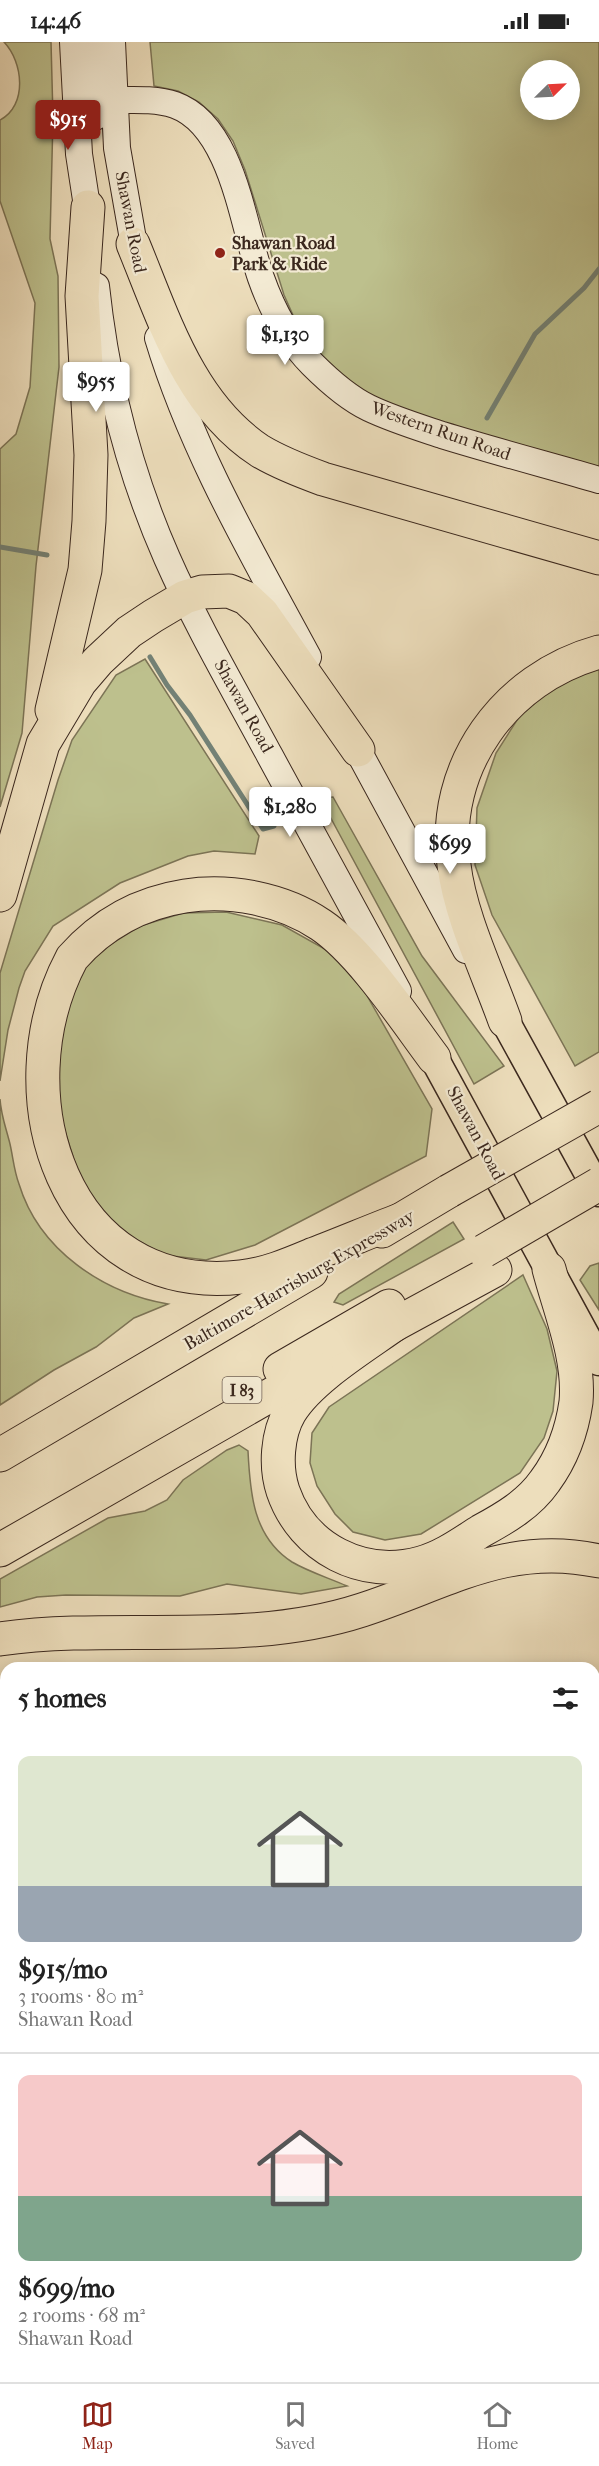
<!DOCTYPE html>
<html lang="en">
<head>
<meta charset="utf-8">
<style>
  body { margin:0; font-family:"IM FELL French Canon",serif; background:#f6f6f6; color:#222; height:100vh; display:flex; flex-direction:column; font-size:22px; white-space:nowrap }
  * { box-sizing:border-box; margin:0 }
  p { font-size:20px; color:#767676 }
  .icon { flex:none; width:33px; height:33px; fill:none; stroke:currentColor; stroke-width:2; stroke-linecap:round; stroke-linejoin:round }
  .map { position:relative; flex:1; overflow:hidden }
  .drawer { position:absolute; left:0px; top:1620px; width:600px; height:720px; display:flex; flex-direction:column; background:#fff; border-radius:18px 18px 0 0; box-shadow:0 3px 15px #0003 }
  .drawer>* { flex:none }
  .needle { width:39px; rotate:66deg }
  .fabs { position:absolute; left:520px; top:18px; display:grid; gap:12px }
  .fabs a { display:grid; place-items:center; width:60px; height:60px; border-radius:50%; background:#fff; box-shadow:0 3px 15px #0003; font-size:30px }
  .price { position:absolute; translate:-50% -51px; padding:0 14px; border-radius:6px; background:#fff; color:#222; font-size:20px; line-height:39px; filter:drop-shadow(0 2px 3px #0008) }
  .price::after { content:''; position:absolute; left:50%; top:36px; width:18px; height:14px; margin-left:-9px; background:inherit; clip-path:polygon(0 0,100% 0,50% 100%) }
  .price.active { background:#8f2418; color:#fff }
  ul { padding:0; list-style:none }
  li { display:grid; align-content:center; gap:12px; height:318px; padding:0 18px }
  li+li { border-top:2px solid #e0e0e0 }
  li span { display:grid; place-items:center; height:186px; border-radius:12px; color:#555 }
  li>.icon { margin-inline-start:auto }
  span .icon { width:108px; height:108px; fill:#fffc; stroke-width:1 }
  li b { font-size:26px }
  h2 { display:flex; justify-content:space-between; align-items:center; height:72px; padding:0 18px; font-size:26px }
  .status { display:flex; justify-content:space-between; align-items:center; height:42px; padding:0 30px; background:#fff; direction:ltr }
  .status svg { height:16px; fill:currentColor }
  .dock { display:flex; justify-content:space-around; align-items:center; height:84px; border-top:2px solid #e0e0e0; background:#fff; font-size:16px; color:#767676 }
  .dock a { display:grid; justify-items:center; gap:3px }
  .dock .active { color:#8f2418 }
  .map>svg:first-child { display:block }
  .green { fill:#bdc08d; stroke:#7c7456; stroke-width:1.5; fill-rule:evenodd }
  .lines { fill:none; stroke-linecap:round; stroke-linejoin:round }
  .stream { stroke:#738175; stroke-width:5 }
  .street-casing { stroke:#685646; stroke-width:20 }
  .secondary-casing { stroke:#3b281e; stroke-width:28 }
  .primary-casing { stroke:#3b281e; stroke-width:31 }
  .highway-casing { stroke:#3b281e; stroke-width:35 }
  .street { stroke:#f3ead3; stroke-width:18 }
  .secondary { stroke:#f3ead3; stroke-width:26 }
  .primary { stroke:#eddebc; stroke-width:28 }
  .highway { stroke:#eddebc; stroke-width:33 }
  .highway-bridge-casing { stroke:#3b281e; stroke-width:35; stroke-linecap:butt }
  .highway-bridge { stroke:#eddebc; stroke-width:33 }
  .poi-dot { fill:#8f2418; stroke:#f3ead3; stroke-width:2 }
  .labels { text-anchor:middle; stroke-width:4.5; stroke-linejoin:round; paint-order:stroke }
  .shield { fill:#f3ead3; stroke:#726254; stroke-width:1.5 }
  .shield-label { font-size:16px; font-weight:bold; fill:#3b281e }
  .street-label { font-size:18px; fill:#3b281e; stroke:#f3ead3 }
  .poi-label { font-size:18px; font-weight:bold; fill:#3b281e; stroke:#f3ead3; text-anchor:start }
</style>
</head>
<body>
<div class="status"><b>14:46</b><svg viewBox="0 0 49 12"><path d="M0 12V9h3v3zM5 12V6h3v6zM10 12V3h3v9zM15 12V0h3v12zM26 1h20v11H26zM47 4h2v5h-2z"/></svg></div>
<div class="map">
<svg width="599" height="2340" viewBox="0 0 599 2340">
  <rect width="100%" height="100%" fill="#eddebc"/>
  <filter id="stains"><feTurbulence type="fractalNoise" baseFrequency=".00333" numOctaves="4"/><feColorMatrix values="0 0 0 0 .2 0 0 0 0 .09 0 0 0 0 .02 0 0 0 .5 -.17"/></filter>
  <radialGradient id="worn" r=".72"><stop offset=".6" stop-color="#630" stop-opacity="0"/><stop offset="1" stop-color="#630" stop-opacity=".3"/></radialGradient>
  <!-- green -->
  <g class="green">
    <path d="M4 0H51L53 76 50 197 58 234 59 325 36 524 22 691 0 765V407L16 392 30 345 35 261 0 159V78C28 63 23 20 4 0Z"/>
    <path d="M150 0H599V428L466 391 371 357 345 339 301 291 284 253 245 128 233 99 218 77 199 60 178 49 154 44ZM531 28H570V68H531Z"/>
    <polygon points="145,617 259,794 255,812 214,809 188,814 120,841 53,884 25,929 19,946 8,988 0,1039 0,931 58,738 72,698 116,633"/>
    <polygon points="599,624 599,1010 575,1024 492,873 475,823 477,766 496,711 519,675 553,645"/>
    <polygon points="333,755 422,914 504,1024 474,1042 320,756"/>
    <polygon points="226,870 282,883 332,911 366,952 432,1067 426,1114 255,1203 206,1218 164,1213 91,1172 42,1016 77,932 103,907 140,884 183,871"/>
    <path d="M0 1057C1 1073 6 1086 10 1102 13 1115 14 1129 19 1142 39 1208 103 1251 168 1262L134 1276 96 1305 54 1328 0 1363Z"/>
    <polygon points="453,1180 464,1197 343,1263 334,1260 339,1252"/>
    <polygon points="599,1221 599,1268 580,1238 590,1224"/>
    <polygon points="523,1233 547,1287 557,1329 553,1369 544,1396 520,1431 421,1492 385,1498 353,1490 335,1472 317,1444 310,1421 312,1391 329,1365"/>
    <path d="M239 1403 248 1409C250 1451 253 1495 292 1520 309 1530 329 1536 347 1544L301 1552 227 1542 180 1554 66 1553 37 1555 0 1565V1537L108 1476 145 1469 167 1458 183 1438 227 1408Z"/>
  </g>
  <g class="lines">
    <!-- stream -->
    <g class="stream">
      <polyline points="487,376 535,292 584,246 599,227"/>
      <polyline points="0,505 47,513"/>
      <polyline points="150,615 167,643 190,673 263,787 274,784"/>
    </g>
    <defs>
      <g id="street">
        <polyline points="0,2249 6,2255"/>
        <polyline points="54,2334 58,2340"/>
      </g>
      <g id="secondary">
        <polyline points="73,0 79,112 90,184"/>
        <polyline points="91,0 98,58 95,75"/>
        <polyline points="112,0 117,106 137,220"/>
        <path d="M98 58C123 59 152 55 175 63 233 84 243 185 261 236 272 267 289 299 312 322 328 338 348 356 369 366 392 377 418 385 442 393 494 409 547 423 599 438"/>
        <path d="M96 244C106 338 129 430 167 516 197 584 235 649 270 714 313 792 355 871 398 949"/>
        <path d="M158 296C192 409 252 511 308 615"/>
        <polyline points="349,692 466,908"/>
      </g>
      <g id="primary">
        <polyline points="505,979 599,1150"/>
        <polyline points="434,1016 599,1319"/>
      </g>
      <g id="highway">
        <path d="M133 202C164 277 189 362 260 409 280 421 301 429 323 437L599 516"/>
        <polyline points="52,668 85,528 89,479 91,413 82,254 88,165"/>
        <polyline points="0,853 43,702 80,640 98,619 129,590 153,574 185,555 202,550 229,549 246,556 262,571 358,708"/>
        <path d="M505 979C488 931 460 874 454 823 440 725 505 636 599 610"/>
        <path d="M400 1178C371 1189 343 1201 314 1212 290 1222 267 1232 241 1235 63 1255 0 1051 72 916 102 882 140 861 185 854 230 847 283 857 321 883 361 910 404 976 434 1016"/>
        <polyline points="382,1189 449,1149"/>
        <path d="M398 1280C365 1304 311 1336 290 1370 277 1392 275 1425 283 1449 303 1507 363 1537 421 1521 443 1515 462 1501 481 1489 505 1476 529 1462 545 1439 562 1416 572 1388 576 1360 580 1316 560 1269 549 1227"/>
        <polyline points="379,1291 495,1228"/>
        <polyline points="280,1327 389,1264"/>
        <polyline points="0,1413 311,1230"/>
        <polyline points="0,1508 316,1327"/>
        <path d="M0 1597C121 1580 245 1606 362 1568 446 1541 507 1499 599 1519"/>
      </g>
    </defs>
    <!-- street casing -->
    <use href="#street" class="street-casing"/>
    <!-- secondary casing -->
    <use href="#secondary" class="secondary-casing"/>
    <!-- primary casing -->
    <use href="#primary" class="primary-casing"/>
    <!-- highway casing -->
    <use href="#highway" class="highway-casing"/>
    <!-- street -->
    <use href="#street" class="street"/>
    <!-- secondary -->
    <use href="#secondary" class="secondary"/>
    <!-- primary -->
    <use href="#primary" class="primary"/>
    <!-- highway -->
    <use href="#highway" class="highway"/>
    <defs>
      <g id="highway-bridge">
        <polyline points="449,1149 599,1064"/>
        <polyline points="484,1209 599,1142"/>
      </g>
    </defs>
    <!-- highway-bridge casing -->
    <use href="#highway-bridge" class="highway-bridge-casing"/>
    <!-- highway-bridge -->
    <use href="#highway-bridge" class="highway-bridge"/>
  </g>
  <!-- markers -->
  <circle class="poi-dot" cx="220" cy="211" r="6"/>
  <g class="labels">
    <!-- shield labels -->
    <rect class="shield" x="222.5" y="1335" width="39" height="26" rx="4.5"/>
    <g class="shield-label">
      <text x="242" y="1354">I 83</text>
    </g>
    <!-- street labels -->
    <g class="street-label">
      <text transform="translate(131 180) rotate(79)" y="6">Shawan Road</text>
      <text transform="translate(441 389) rotate(19)" y="6">Western Run Road</text>
      <text transform="translate(244 664) rotate(61)" y="6">Shawan Road</text>
      <text transform="translate(476 1091) rotate(62)" y="6">Shawan Road</text>
      <text transform="translate(299 1238) rotate(-30)" y="6">Baltimore-Harrisburg Expressway</text>
    </g>
    <!-- poi labels -->
    <g class="poi-label">
      <text x="232" y="207">Shawan Road<tspan x="232" dy="21">Park &amp; Ride</tspan></text>
    </g>
  </g>
  <rect width="100%" height="100%" filter="url(#stains)"/>
  <rect width="100%" height="100%" fill="url(#worn)"/>
</svg>
<div class="fabs">
<a><svg class="needle" viewBox="-14 -14 28 28"><path d="M0-13l5 13h-10z" fill="#e53935"/><path d="M0 13l5-13h-10z" fill="#767676"/></svg></a>
</div>
<b class="price active" style="left:68px;top:109px">$915</b>
<b class="price" style="left:285px;top:324px">$1,130</b>
<b class="price" style="left:96px;top:371px">$955</b>
<b class="price" style="left:290px;top:796px">$1,280</b>
<b class="price" style="left:450px;top:833px">$699</b>
<section class="drawer">
<h2>5 homes<svg class="icon" aria-label="filters" viewBox="0 0 24 24"><path d="M4 7h16M4 17h16"/><circle cx="9" cy="7" r="2"/><circle cx="15" cy="17" r="2"/></svg></h2>
<ul>
<li><span style="background:linear-gradient(#dfe7d0 70%,#9aa5b1 0)"><svg class="icon" aria-label="home" viewBox="0 0 24 24"><path d="M3 11l9-7 9 7M6 9v11h12V9"/></svg></span><div><b>$915/mo</b><p>3 rooms · 80 m²</p><p>Shawan Road</p></div></li>
<li><span style="background:linear-gradient(#f6c9c9 65%,#7fa58c 0)"><svg class="icon" aria-label="home" viewBox="0 0 24 24"><path d="M3 11l9-7 9 7M6 9v11h12V9"/></svg></span><div><b>$699/mo</b><p>2 rooms · 68 m²</p><p>Shawan Road</p></div></li>
</ul>
</section>
</div>
<nav class="dock">
<a class="active"><svg class="icon" aria-label="map" viewBox="0 0 24 24"><path d="M3 6l6-2 6 2 6-2v14l-6 2-6-2-6 2zM9 4v14M15 6v14"/></svg>Map</a>
<a><svg class="icon" aria-label="saved" viewBox="0 0 24 24"><path d="M7 4h10v16l-5-4-5 4z"/></svg>Saved</a>
<a><svg class="icon" aria-label="home" viewBox="0 0 24 24"><path d="M3 11l9-7 9 7M6 9v11h12V9"/></svg>Home</a>
</nav>
</body>
</html>
